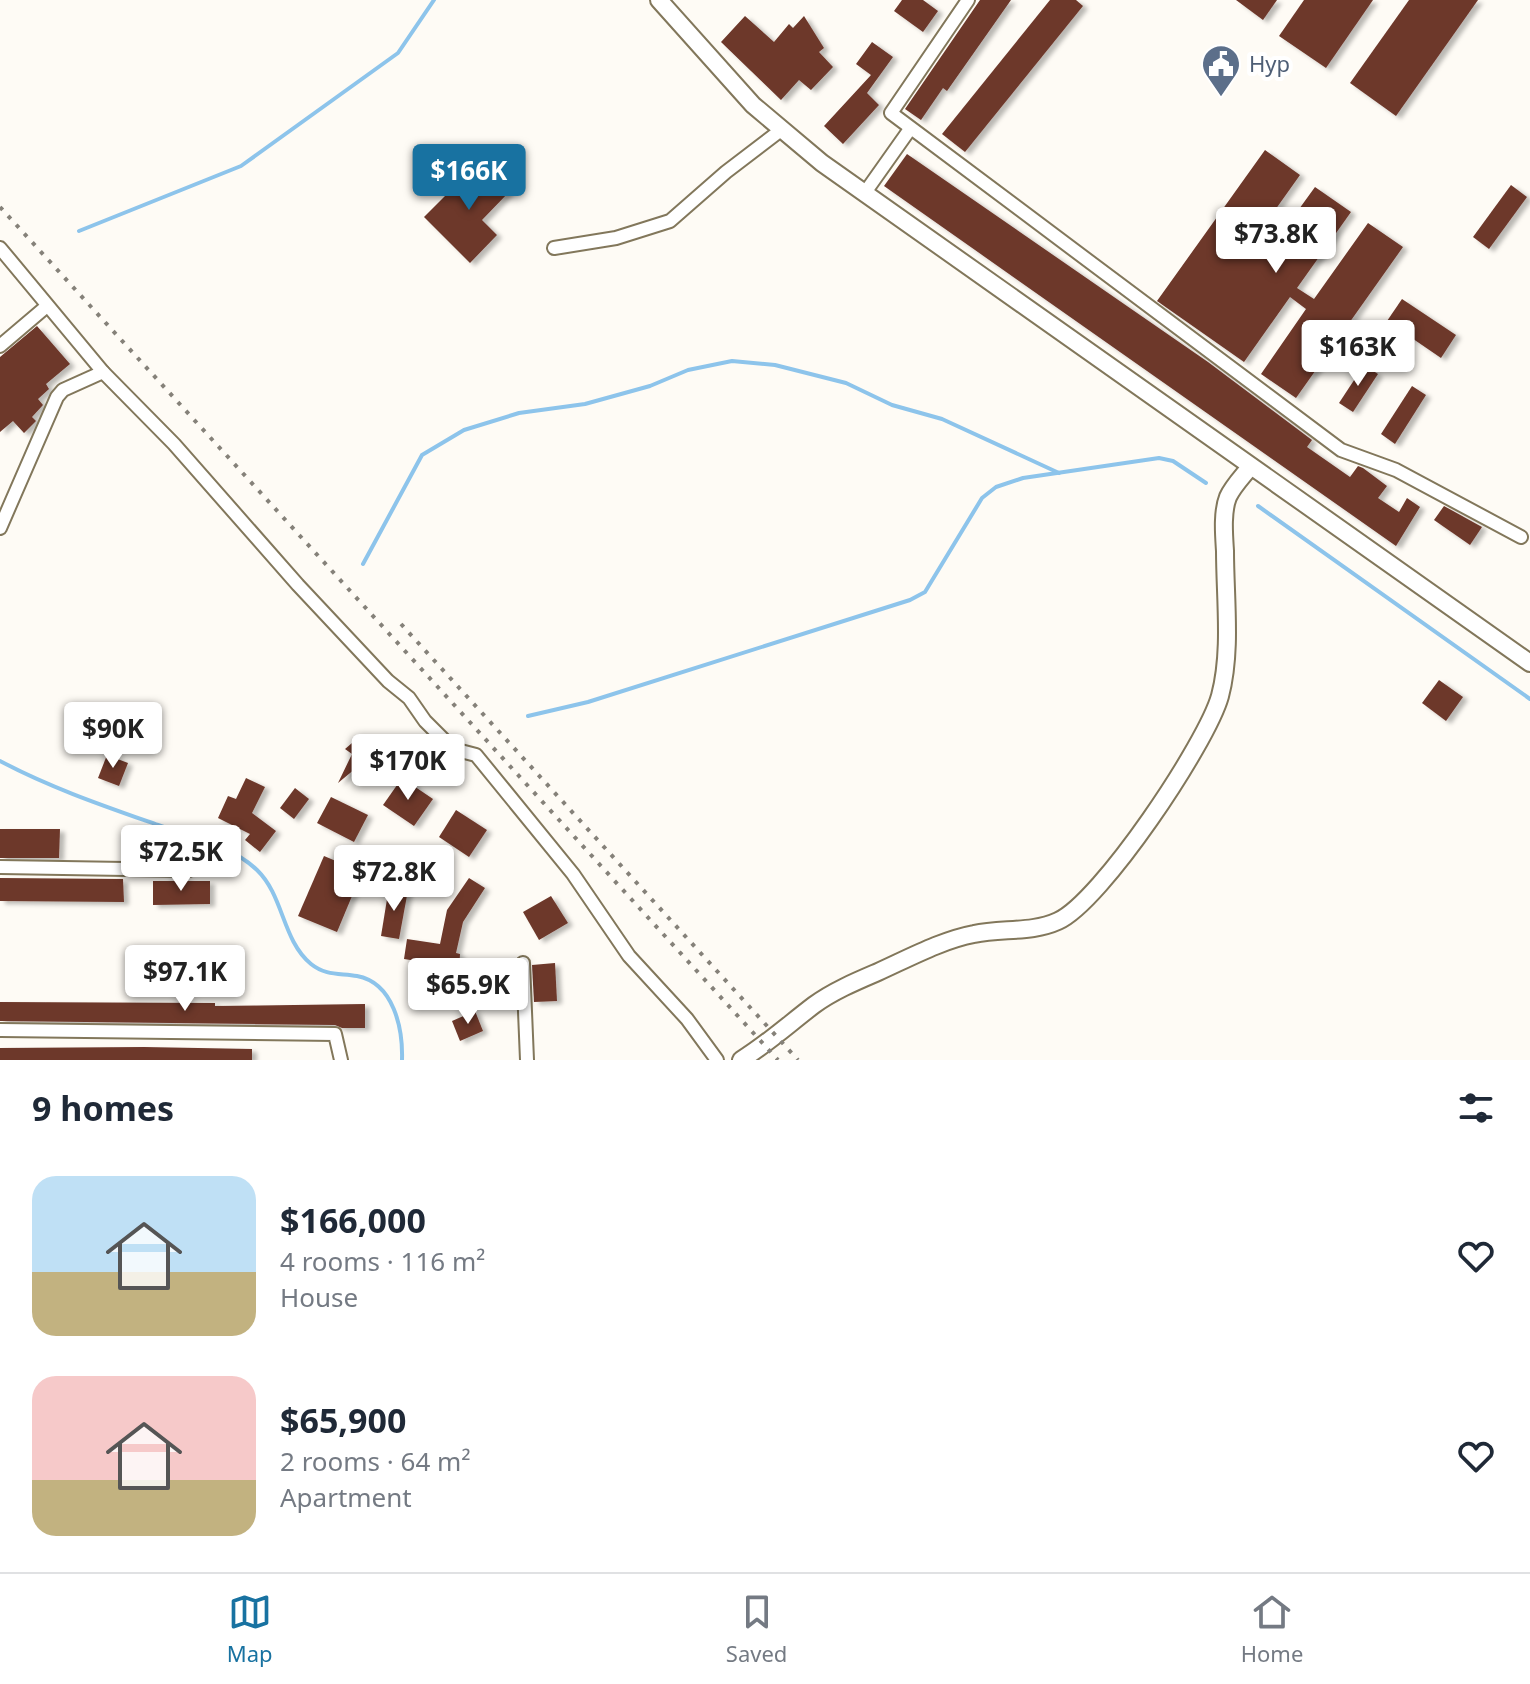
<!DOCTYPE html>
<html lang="en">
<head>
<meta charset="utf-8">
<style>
  body { margin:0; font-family:"Noto Sans",sans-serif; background:#f2f2f3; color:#1f2937; height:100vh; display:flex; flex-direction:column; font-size:30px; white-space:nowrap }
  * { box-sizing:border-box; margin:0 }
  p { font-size:26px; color:#747a83 }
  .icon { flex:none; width:44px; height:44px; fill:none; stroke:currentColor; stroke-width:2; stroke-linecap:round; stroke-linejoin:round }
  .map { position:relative; height:1060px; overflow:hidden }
  .drawer { display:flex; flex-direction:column; background:#fff; flex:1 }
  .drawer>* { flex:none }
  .price { position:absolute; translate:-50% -68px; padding:0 18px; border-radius:8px; background:#fff; color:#222; font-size:26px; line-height:52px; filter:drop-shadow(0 2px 4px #0008) }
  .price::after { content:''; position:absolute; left:50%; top:48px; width:24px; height:18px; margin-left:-12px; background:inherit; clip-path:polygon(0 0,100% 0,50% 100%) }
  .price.current { background:#1872a1; color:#fff }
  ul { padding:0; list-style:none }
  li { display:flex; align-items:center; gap:24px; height:200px; padding:0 32px }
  li span { display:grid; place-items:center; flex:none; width:224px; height:160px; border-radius:24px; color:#555 }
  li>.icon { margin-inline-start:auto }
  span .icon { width:96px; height:96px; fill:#fffc; stroke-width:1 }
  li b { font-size:34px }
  h2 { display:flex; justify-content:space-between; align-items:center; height:96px; padding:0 32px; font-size:34px }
  .dock { display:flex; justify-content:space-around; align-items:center; height:112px; border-top:2px solid #e0e1e3; background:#fff; font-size:22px; color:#747a83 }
  .dock a { display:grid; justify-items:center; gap:4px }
  .dock .current { color:#1872a1 }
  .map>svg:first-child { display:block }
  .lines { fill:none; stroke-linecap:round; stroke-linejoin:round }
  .stream { stroke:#8dc4eb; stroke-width:4 }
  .building { fill:#6d372a; filter:url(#shadow) }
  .minor-casing { stroke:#82775b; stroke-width:16 }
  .major-casing { stroke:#82775b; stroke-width:20 }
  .minor { stroke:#fff; stroke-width:12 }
  .major { stroke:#fff; stroke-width:16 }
  .rail { stroke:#858179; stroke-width:4; stroke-dasharray:4 8; stroke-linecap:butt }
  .labels { text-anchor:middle; stroke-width:8; stroke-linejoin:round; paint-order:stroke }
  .service-label { font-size:22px; fill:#4e5e75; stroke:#fff; text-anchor:start }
</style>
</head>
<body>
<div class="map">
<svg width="1530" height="1060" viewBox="0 0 1530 1060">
  <defs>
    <filter id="shadow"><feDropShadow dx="5" dy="3" stdDeviation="2" flood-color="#0004"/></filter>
  </defs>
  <rect width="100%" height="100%" fill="#fefbf5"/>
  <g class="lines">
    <!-- stream -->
    <g class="stream">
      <polyline points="79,231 241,166 398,53 434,0"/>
      <polyline points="1258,506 1530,699"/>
      <polyline points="363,564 422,455 464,430 519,413 585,404 650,386 688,370 732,361 775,365 846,383 892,405 942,419 1059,473"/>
      <polyline points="528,716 588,702 910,600 925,592 982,498 996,487 1023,478 1159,458 1173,461 1206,483"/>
      <path d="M0 761C51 788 104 806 158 825 191 837 231 845 257 870 284 896 282 940 311 964 326 976 340 973 357 976 394 983 403 1029 402 1060"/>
    </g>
  </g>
  <!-- building -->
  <g class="building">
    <polygon points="902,0 923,0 938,11 923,32 894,11"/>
    <polygon points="980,0 1011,0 947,91 943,88 921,120 905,109"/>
    <polygon points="1050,0 1076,0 1083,6 965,152 942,134"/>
    <polygon points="1236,0 1277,0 1263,20"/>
    <polygon points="1304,0 1373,0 1326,68 1279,36"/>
    <polygon points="1409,0 1478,0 1396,116 1350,83"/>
    <polygon points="745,16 774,42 789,24 793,28 804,16 824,48 819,52 833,67 811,90 799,80 781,100 721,42"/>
    <polygon points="872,42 893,57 867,93 879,105 843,144 824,126 871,75 856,64"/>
    <polygon points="1265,150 1300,175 1258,234 1273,245 1315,187 1351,212 1297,288 1314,299 1368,223 1403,247 1296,398 1261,374 1306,309 1290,297 1244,362 1157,301"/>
    <polygon points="907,154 1208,362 1312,440 1307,447 1350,477 1358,466 1363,468 1387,486 1378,498 1399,512 1407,498 1420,507 1396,546 884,186"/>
    <polygon points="479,162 510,191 482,220 497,235 470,263 424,217"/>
    <polygon points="1511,185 1527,197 1489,249 1473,237"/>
    <polygon points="1402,299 1456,335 1441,358 1387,321"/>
    <polygon points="37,326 70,364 46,384 49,389 38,399 43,405 32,417 36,421 24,433 13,421 0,432 0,357"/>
    <polygon points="1364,365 1378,374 1353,412 1339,403"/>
    <polygon points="1412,386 1426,395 1395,444 1381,434"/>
    <polygon points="1444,506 1482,527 1470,545 1434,520"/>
    <polygon points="1439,680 1463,697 1446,721 1422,703"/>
    <polygon points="359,737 373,754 338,783 352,754 345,749"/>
    <polygon points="107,755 128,763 119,786 98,778"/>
    <polygon points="246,778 265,787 252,813 276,831 260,852 245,840 250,834 218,818 228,796 236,799"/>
    <polygon points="402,778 433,799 414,826 383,805"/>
    <polygon points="295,788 309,799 294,819 280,808"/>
    <polygon points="331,797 368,815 354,842 317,823"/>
    <polygon points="456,810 487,830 469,857 439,837"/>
    <polygon points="0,829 60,829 59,858 0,858"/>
    <polygon points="324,856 362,872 337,932 298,916"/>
    <polygon points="0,878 123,879 124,902 0,901"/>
    <polygon points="469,878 485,888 463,922 456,953 460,954 458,988 441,987 442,965 404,959 407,939 440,944 447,910"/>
    <polygon points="153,881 210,881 210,904 153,905"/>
    <polygon points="389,887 408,890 399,939 381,936"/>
    <polygon points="551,896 568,923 539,940 523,912"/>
    <polygon points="555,963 557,1001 534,1002 532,965"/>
    <polygon points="514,966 515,990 501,990 500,967"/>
    <polygon points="0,1002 215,1003 215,1006 365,1004 365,1028 342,1028 335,1025 0,1021"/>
    <polygon points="475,1011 483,1031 460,1041 452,1021"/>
    <polygon points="144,1047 252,1049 252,1060 0,1060 0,1048"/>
  </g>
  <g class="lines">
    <defs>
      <g id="minor">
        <polyline points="968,0 891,113 1341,450 1396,470 1521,537"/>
        <polyline points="864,194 910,129"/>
        <polyline points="0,248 103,372 174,444 298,585 388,681 409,698 425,721 453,749 476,755 573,874 629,956 687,1019 717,1060"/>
        <polyline points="554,248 616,238 670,221 726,172 781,130"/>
        <polyline points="0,346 47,306"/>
        <polyline points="0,528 57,397 63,390 103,372"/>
        <polyline points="0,867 189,870"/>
        <polyline points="523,963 527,1060"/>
        <polyline points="0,1030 335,1034 341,1060"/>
      </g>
      <g id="major">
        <polyline points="659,0 753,105 822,163 1530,663"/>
        <path d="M741 1060C767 1044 789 1024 814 1005 833 991 857 981 878 972 909 958 942 940 974 934 1002 928 1032 933 1058 921 1101 902 1207 743 1220 696 1232 651 1225 598 1225 551 1224 535 1222 512 1228 497 1233 486 1243 476 1250 467"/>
      </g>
    </defs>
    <!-- minor casing -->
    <use href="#minor" class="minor-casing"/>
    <!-- major casing -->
    <use href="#major" class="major-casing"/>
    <!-- minor -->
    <use href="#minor" class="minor"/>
    <!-- major -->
    <use href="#major" class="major"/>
    <!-- rail -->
    <g class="rail">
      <polyline points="0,207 778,1060"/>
      <polyline points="401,624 798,1060"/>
    </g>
  </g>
  <!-- icons -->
  <defs>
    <symbol id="civic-pin" viewBox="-11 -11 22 30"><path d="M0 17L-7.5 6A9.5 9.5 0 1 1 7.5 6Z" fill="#5c6f8a" stroke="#fff"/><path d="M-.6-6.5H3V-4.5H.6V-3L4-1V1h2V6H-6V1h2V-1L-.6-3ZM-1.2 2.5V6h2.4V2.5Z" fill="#fff"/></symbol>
  </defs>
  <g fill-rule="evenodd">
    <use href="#civic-pin" x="1199" y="42" width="44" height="60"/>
  </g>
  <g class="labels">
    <!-- service labels -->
    <g class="service-label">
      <text x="1249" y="72">Нур</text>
    </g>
  </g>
</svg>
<b class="price current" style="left:469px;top:212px">$166K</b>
<b class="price" style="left:1276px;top:275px">$73.8K</b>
<b class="price" style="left:1358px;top:388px">$163K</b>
<b class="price" style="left:113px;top:770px">$90K</b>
<b class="price" style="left:408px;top:802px">$170K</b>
<b class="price" style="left:181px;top:893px">$72.5K</b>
<b class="price" style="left:394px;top:913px">$72.8K</b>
<b class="price" style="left:185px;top:1013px">$97.1K</b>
<b class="price" style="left:468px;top:1026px">$65.9K</b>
</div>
<section class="drawer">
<h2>9 homes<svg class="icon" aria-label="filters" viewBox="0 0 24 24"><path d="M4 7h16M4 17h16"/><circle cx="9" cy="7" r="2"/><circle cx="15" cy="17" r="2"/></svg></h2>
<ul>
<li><span style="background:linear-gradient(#bfe0f5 60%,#c2b280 0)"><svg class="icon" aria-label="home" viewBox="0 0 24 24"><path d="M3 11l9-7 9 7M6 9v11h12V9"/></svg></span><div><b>$166,000</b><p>4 rooms · 116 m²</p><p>House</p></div><svg class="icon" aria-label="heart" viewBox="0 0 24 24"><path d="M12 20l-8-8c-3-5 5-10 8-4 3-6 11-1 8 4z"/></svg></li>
<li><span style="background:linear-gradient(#f6c9c9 65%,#c2b280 0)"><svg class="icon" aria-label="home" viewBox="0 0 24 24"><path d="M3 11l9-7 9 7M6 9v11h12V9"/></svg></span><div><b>$65,900</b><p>2 rooms · 64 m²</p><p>Apartment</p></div><svg class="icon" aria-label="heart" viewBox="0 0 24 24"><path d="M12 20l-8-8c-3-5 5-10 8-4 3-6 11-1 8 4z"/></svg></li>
</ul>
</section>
<nav class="dock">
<a class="current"><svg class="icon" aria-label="map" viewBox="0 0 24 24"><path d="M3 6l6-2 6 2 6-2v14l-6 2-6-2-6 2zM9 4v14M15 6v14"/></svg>Map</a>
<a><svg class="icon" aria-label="saved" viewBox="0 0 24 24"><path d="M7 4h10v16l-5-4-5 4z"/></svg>Saved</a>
<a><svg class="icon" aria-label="home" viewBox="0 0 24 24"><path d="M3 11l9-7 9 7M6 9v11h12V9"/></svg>Home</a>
</nav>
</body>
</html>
